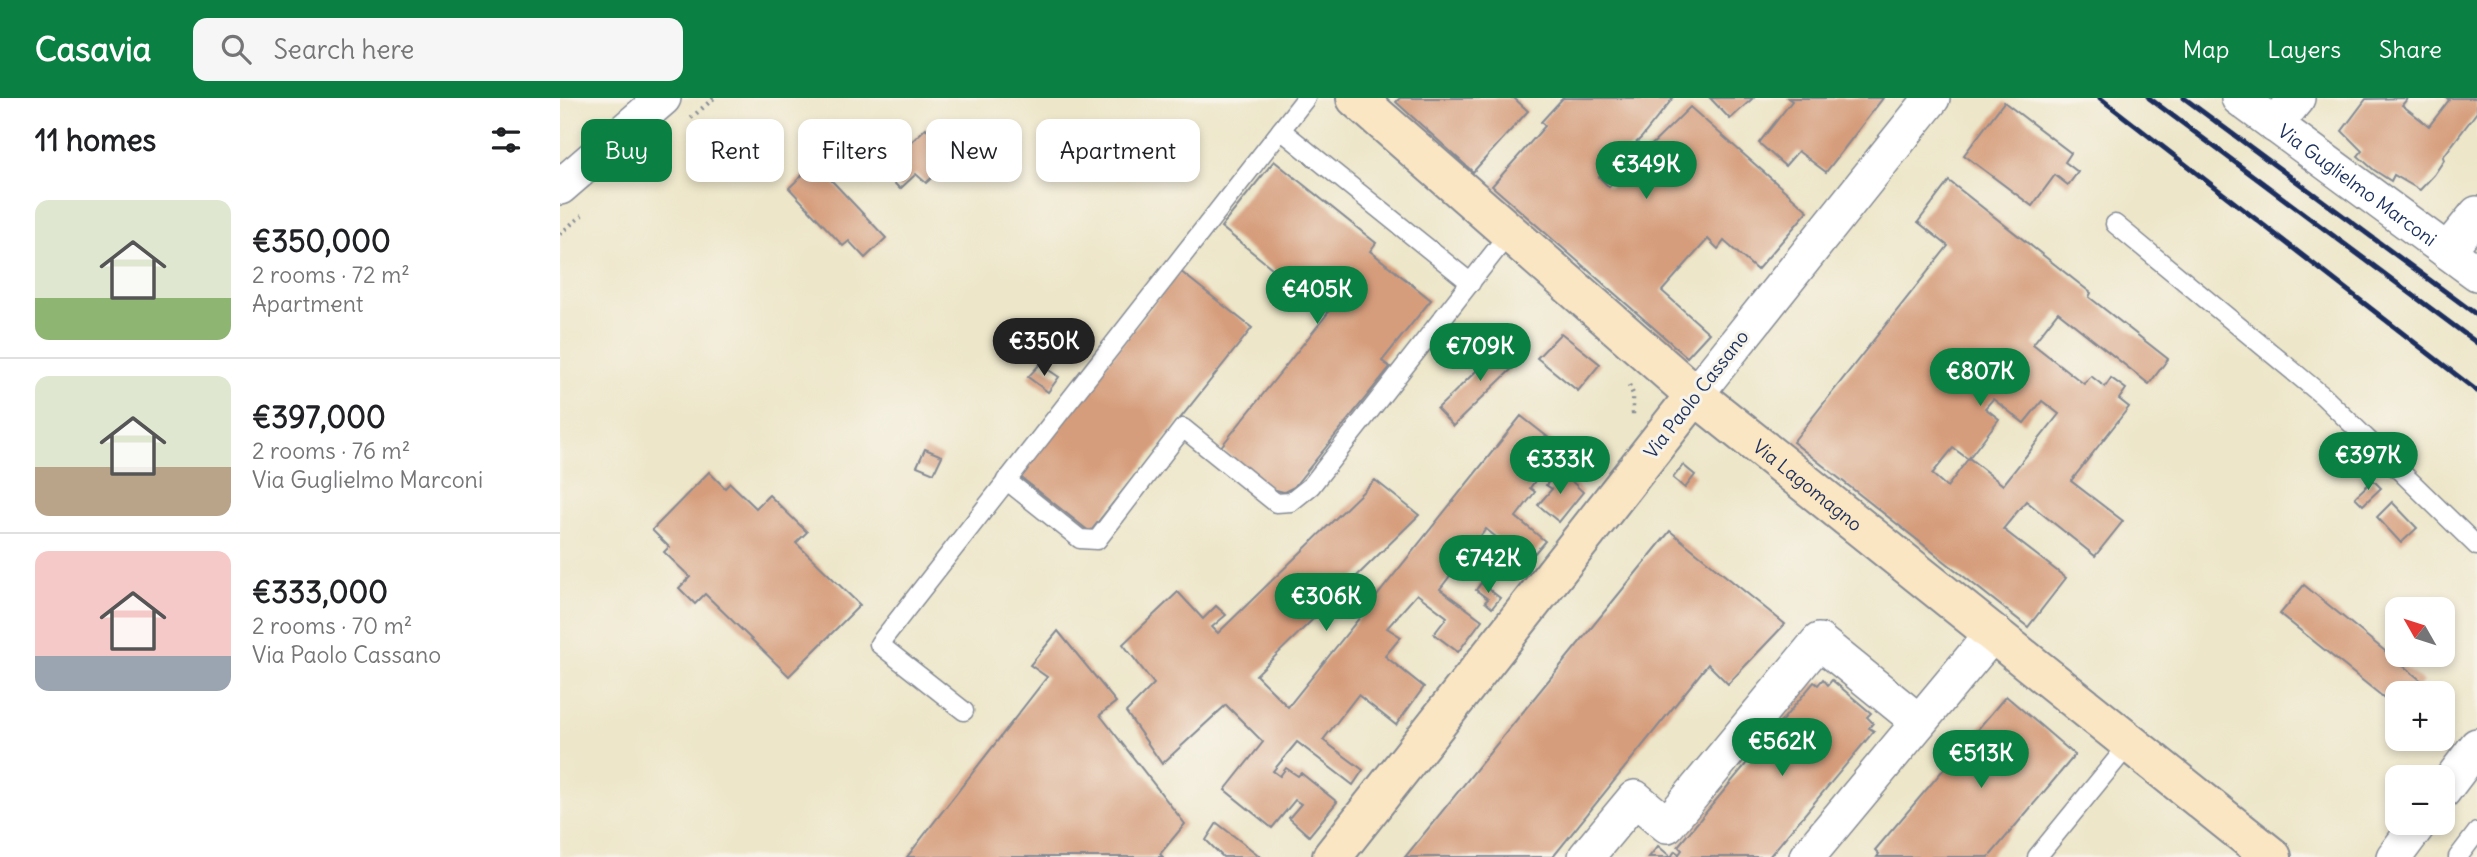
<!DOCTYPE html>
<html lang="en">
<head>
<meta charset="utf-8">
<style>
  body { margin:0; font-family:Delius,sans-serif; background:#f6f6f6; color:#202124; height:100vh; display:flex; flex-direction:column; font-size:26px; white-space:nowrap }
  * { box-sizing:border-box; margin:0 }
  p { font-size:23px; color:#757577 }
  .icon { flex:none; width:38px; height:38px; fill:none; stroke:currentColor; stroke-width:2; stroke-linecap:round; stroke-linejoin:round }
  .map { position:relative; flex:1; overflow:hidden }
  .details { display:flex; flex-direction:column; background:#fff; width:560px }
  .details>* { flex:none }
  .top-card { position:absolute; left:21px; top:21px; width:665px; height:63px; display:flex; gap:14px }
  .needle { width:46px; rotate:309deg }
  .fabs { position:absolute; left:1825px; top:499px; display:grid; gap:14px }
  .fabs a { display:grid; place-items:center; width:70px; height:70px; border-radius:14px; background:#fff; box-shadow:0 4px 10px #0003; font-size:35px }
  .price { position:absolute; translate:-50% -60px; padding:0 16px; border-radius:24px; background:#0b8043; color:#fff; font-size:23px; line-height:46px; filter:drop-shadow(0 2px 4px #0008) }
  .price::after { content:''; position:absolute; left:50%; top:42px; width:21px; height:16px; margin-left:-10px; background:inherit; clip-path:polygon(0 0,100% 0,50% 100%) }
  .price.active { background:#222; color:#fff }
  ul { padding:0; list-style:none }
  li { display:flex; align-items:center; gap:21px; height:175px; padding:0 35px }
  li+li { border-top:2px solid #e0e0e0 }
  li span { display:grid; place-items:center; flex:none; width:196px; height:140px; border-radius:14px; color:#555 }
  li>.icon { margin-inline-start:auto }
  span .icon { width:84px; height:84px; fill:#fffc; stroke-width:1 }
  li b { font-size:30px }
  h2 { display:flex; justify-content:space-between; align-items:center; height:84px; padding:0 35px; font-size:30px }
  .tag { padding:0 24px; border-radius:14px; background:#fff; box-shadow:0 4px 10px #0003; font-size:24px; line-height:63px }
  .tag.active { background:#0b8043; color:#fff }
  header { display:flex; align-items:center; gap:42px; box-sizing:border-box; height:98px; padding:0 35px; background:#0b8043; color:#fff }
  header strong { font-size:33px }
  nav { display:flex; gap:38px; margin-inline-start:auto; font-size:24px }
  .search { width:490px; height:63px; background:#f6f6f6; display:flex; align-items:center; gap:18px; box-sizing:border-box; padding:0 24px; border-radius:14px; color:#757577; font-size:26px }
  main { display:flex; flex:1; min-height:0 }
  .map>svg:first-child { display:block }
  .building { fill:#d69d7b; fill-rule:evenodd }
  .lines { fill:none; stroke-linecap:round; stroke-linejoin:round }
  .service-casing { stroke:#848a94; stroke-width:21 }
  .minor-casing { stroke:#848a94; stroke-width:38 }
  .secondary-casing { stroke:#848a94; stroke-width:42 }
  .path { stroke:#848a94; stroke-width:4.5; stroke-dasharray:2 5; stroke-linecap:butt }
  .service { stroke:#fff; stroke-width:18 }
  .minor { stroke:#fff; stroke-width:35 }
  .secondary { stroke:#fbe6c4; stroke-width:38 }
  .rail { stroke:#1b2f5e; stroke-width:5 }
  .labels { text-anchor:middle; stroke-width:6; stroke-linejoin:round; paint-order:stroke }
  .street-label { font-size:19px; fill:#1b2f5e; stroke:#f7f3e8 }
</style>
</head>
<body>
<header>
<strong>Casavia</strong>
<div class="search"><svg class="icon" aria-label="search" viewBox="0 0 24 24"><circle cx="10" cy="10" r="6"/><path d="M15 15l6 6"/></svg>Search here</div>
<nav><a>Map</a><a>Layers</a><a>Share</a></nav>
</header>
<main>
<section class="details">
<h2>11 homes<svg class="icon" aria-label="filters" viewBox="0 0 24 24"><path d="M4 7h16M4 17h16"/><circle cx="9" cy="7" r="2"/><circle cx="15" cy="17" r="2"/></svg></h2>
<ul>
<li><span style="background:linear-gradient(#dfe7d0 70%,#8fb573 0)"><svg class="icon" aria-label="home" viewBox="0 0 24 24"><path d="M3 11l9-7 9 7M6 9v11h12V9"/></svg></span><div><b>€350,000</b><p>2 rooms · 72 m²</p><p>Apartment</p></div></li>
<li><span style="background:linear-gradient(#dfe7d0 65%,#b9a48a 0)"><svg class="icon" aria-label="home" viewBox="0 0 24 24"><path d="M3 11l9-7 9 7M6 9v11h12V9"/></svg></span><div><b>€397,000</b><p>2 rooms · 76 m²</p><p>Via Guglielmo Marconi</p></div></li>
<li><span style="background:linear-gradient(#f6c9c9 75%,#9aa5b1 0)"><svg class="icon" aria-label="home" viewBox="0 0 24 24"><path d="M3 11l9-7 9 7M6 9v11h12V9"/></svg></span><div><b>€333,000</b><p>2 rooms · 70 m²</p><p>Via Paolo Cassano</p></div></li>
</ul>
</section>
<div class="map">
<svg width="1917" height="759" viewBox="0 0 1917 759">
  <rect width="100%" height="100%" fill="#f7f3e8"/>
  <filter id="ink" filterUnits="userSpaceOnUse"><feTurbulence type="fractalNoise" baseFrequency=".0143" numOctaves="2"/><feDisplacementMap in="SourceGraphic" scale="14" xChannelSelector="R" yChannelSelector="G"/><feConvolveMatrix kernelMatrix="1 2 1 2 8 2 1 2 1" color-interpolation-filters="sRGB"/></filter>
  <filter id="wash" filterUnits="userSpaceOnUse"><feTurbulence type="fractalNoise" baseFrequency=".00686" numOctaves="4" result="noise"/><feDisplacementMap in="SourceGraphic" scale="28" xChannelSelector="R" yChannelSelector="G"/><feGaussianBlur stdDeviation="1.57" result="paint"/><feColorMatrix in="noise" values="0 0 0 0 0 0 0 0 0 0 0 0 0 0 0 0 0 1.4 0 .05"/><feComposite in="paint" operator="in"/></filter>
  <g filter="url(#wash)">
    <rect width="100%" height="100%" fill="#ede6c9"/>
    <g id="blocks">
      <!-- building -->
      <g class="building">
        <polygon points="840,0 954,0 968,13 913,74 836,4"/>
        <polygon points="1003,0 1113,0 1081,40 1039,79 1049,89 1130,9 1248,113 1197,172 1164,143 1158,151 1148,141 1102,193 1149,235 1127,259 932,88 985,28 981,24"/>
        <polygon points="1150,0 1193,0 1170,21"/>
        <polygon points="1228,0 1323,0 1266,74 1238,53 1225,68 1199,45 1232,3"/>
        <polygon points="1848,0 1842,7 1869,28 1889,2 1887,0 1917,0 1917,14 1883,59 1884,62 1874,77 1860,92 1834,77 1831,83 1814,72 1798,58 1802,53 1782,33 1806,1"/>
        <polygon points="1444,4 1511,55 1505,64 1518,74 1508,87 1495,77 1472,108 1404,57"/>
        <polygon points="366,30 394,59 366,85 356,76 340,91 322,72"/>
        <polygon points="714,63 816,145 810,153 871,202 822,263 830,269 734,389 724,394 712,391 660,350 768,215 661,129"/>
        <polygon points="255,65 326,140 305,160 289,143 283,148 229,90"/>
        <path d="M1389 83 1531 195 1529 199 1608 261 1589 286 1498 214 1473 246 1524 286 1531 278 1545 289 1551 280 1566 291 1559 301 1569 309 1511 383 1563 423 1535 458 1466 403 1443 431 1506 480 1468 529 1233 344 1388 148 1358 124ZM1433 301 1464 325 1482 303 1499 316 1443 387 1409 360 1439 321 1425 310ZM1393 350 1408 361 1387 389 1372 376Z"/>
        <polygon points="620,173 692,230 530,434 458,377"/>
        <polygon points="1001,235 1040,266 1018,293 977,260"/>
        <polygon points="947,243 963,260 893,328 877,311"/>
        <polygon points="480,266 499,279 488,294 468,279"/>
        <polygon points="961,318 994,344 970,374 977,380 970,390 975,394 956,419 985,443 967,464 926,431 880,491 922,522 898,554 874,536 887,519 857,496 827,530 841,539 825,558 864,589 836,627 798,597 763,642 803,672 793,687 737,644 713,673 720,678 726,670 738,678 741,675 777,704 749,738 729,720 741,706 735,702 712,730 665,692 703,644 666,607 602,666 566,614 594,586 563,546 618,494 643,521 656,508 666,517 652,529 658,535 815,382 859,417 696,577 728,609"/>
        <polygon points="365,351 382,358 374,375 357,368"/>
        <polygon points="1123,367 1135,377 1125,390 1113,380"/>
        <polygon points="999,371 1023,394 999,424 978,407 992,391 986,387"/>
        <polygon points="149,374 165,390 170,385 196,410 209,397 247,434 236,445 300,507 229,578 145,496 135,506 119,490 130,479 104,454 109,449 92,432"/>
        <polygon points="1813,382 1821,390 1803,407 1795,399"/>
        <polygon points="1832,404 1857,430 1841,445 1817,419"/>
        <polygon points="1110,433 1225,526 1168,586 1148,566 993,759 845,759"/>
        <polygon points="921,485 940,500 932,510 925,504 928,501 916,492"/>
        <polygon points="1744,487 1863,584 1853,595 1838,595 1838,611 1720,516"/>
        <polygon points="498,533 556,604 540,617 625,726 600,756 603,759 347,759 487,579 470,567"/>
        <polygon points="1263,581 1268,587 1272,582 1311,615 1307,619 1313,625 1309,630 1314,633 1209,759 1089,759 1098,748 1111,759 1115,753 1119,756 1122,752 1118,748 1254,584 1258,587"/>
        <polygon points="1446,598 1515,657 1429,759 1317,759 1319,756 1315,752"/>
        <polygon points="657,725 701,759 663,759 646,742"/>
      </g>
    </g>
  </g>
  <g filter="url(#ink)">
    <use href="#blocks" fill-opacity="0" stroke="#848a94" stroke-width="2"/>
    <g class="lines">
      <defs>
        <g id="service">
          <polyline points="721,32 911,185"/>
          <polyline points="1555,126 1763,298 1917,448"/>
          <polyline points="446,382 520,441 537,442 623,330 716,405 731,404 751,388 950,134"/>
          <polyline points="404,613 319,546 746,0"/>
          <polyline points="1477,759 1570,645"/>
          <polyline points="1898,759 1917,734"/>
        </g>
        <g id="minor">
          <path id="s1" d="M1679 0 1917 175"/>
          <polyline points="1715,27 1737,0"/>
          <polyline points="0,89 103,0"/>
          <polyline points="1887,153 1917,116"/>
          <polyline points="1135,297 1372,0"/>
          <polyline points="1883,693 1917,648"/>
          <polyline points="1026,759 1075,700 1107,727 1259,543 1359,624"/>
          <polyline points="1247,759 1434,534"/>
          <polyline points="1834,759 1860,724"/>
        </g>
        <g id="secondary">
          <path id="s2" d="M796 0 1135 297 1712 759"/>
          <polyline points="772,759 1135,297"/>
        </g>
      </defs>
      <!-- service casing -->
      <use href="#service" class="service-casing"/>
      <!-- minor casing -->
      <use href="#minor" class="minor-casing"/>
      <!-- secondary casing -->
      <use href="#secondary" class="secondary-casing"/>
      <!-- path -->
      <g class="path">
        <polyline points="131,20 154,0"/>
        <polyline points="0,136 22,117"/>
        <polyline points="1069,287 1073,296 1073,319"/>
      </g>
      <!-- service -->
      <use href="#service" class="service"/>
      <!-- minor -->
      <use href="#minor" class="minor"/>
      <!-- secondary -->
      <use href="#secondary" class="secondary"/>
      <!-- rail -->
      <g class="rail">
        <polyline points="1540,0 1917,293"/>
        <polyline points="1589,0 1917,245"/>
        <polyline points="1624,0 1917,217"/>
      </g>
    </g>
  </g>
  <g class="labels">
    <!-- street labels -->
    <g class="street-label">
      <text dy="7" stroke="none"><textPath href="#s1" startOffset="147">Via Guglielmo Marconi</textPath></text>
      <text transform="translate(1136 296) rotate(-52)" y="7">Via Paolo Cassano</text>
      <text dy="7" stroke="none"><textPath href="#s2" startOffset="595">Via Lagomagno</textPath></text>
    </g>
  </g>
</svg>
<div class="fabs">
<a><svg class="needle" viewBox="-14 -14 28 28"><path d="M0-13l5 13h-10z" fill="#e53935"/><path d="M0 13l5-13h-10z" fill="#757577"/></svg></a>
<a>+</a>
<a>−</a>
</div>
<b class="price" style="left:1086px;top:103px">€349K</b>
<b class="price" style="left:757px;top:228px">€405K</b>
<b class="price active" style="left:484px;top:280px">€350K</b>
<b class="price" style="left:920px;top:285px">€709K</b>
<b class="price" style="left:1420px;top:310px">€807K</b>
<b class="price" style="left:1808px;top:394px">€397K</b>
<b class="price" style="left:1000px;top:398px">€333K</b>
<b class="price" style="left:928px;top:497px">€742K</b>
<b class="price" style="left:766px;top:535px">€306K</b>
<b class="price" style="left:1222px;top:680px">€562K</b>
<b class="price" style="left:1421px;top:692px">€513K</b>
<div class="top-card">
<a class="tag active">Buy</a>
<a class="tag">Rent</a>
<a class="tag">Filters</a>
<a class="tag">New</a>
<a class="tag">Apartment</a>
</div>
</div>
</main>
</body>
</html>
